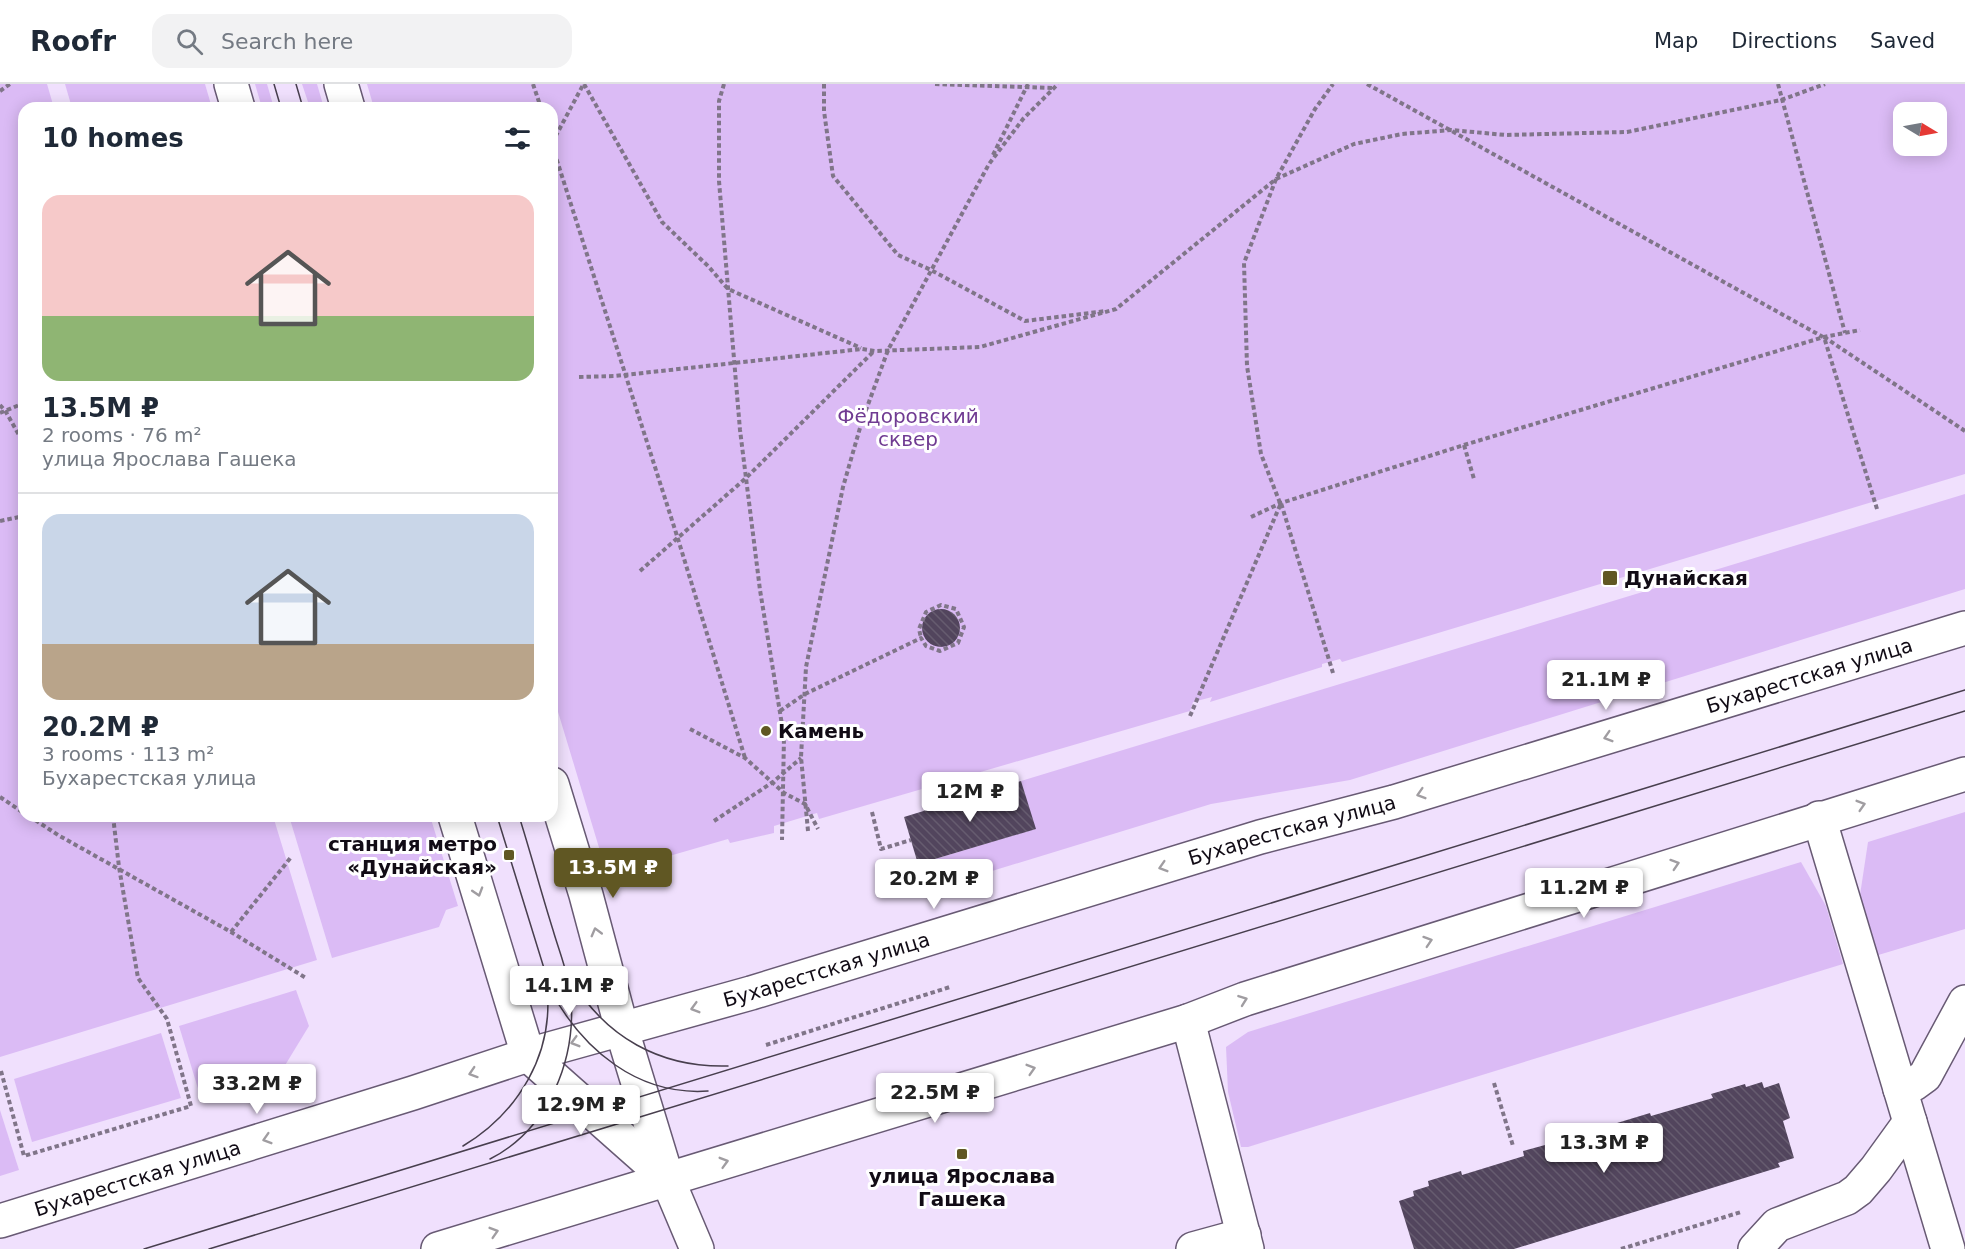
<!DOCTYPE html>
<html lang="en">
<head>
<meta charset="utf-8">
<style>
  body { margin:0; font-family:"DejaVu Sans",sans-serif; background:#f2f2f3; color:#1f2937; height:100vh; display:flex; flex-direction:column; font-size:22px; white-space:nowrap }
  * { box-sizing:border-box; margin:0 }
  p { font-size:20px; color:#747a83 }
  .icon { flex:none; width:33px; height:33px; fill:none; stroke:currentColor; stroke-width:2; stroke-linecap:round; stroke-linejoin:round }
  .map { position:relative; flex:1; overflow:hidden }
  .panel { position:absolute; left:18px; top:18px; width:540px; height:720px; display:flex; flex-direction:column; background:#fff; border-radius:18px; box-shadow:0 3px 15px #0003 }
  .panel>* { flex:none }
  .needle { width:39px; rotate:100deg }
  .buttons { position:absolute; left:1893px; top:18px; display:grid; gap:12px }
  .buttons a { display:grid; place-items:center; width:54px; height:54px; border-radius:12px; background:#fff; box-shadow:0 3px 15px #0003; font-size:30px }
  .price { position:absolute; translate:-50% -51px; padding:0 14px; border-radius:6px; background:#fff; color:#222; font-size:20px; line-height:39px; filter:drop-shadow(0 2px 3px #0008) }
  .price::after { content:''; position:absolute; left:50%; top:36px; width:18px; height:14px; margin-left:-9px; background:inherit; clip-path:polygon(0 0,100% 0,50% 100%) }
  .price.on { background:#605723; color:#fff }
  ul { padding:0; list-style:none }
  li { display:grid; align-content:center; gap:12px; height:318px; padding:0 24px }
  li+li { border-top:2px solid #e0e1e3 }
  li span { display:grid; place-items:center; height:186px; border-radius:18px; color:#555 }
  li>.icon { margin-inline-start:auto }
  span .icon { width:108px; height:108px; fill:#fffc; stroke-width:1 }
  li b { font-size:26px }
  h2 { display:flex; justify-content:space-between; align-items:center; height:72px; padding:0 24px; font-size:26px }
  header { display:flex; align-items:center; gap:36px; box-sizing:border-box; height:84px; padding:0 30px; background:#fff; border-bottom:2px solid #e0e1e3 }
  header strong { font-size:28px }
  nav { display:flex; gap:33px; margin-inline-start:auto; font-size:21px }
  .search { width:420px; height:54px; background:#f2f2f3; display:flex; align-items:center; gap:15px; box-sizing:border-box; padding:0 21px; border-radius:18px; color:#747a83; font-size:22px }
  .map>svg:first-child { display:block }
  .green { fill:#dbbbf5; fill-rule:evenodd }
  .building { fill:url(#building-back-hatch) }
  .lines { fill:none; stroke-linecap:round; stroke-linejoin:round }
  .minor-casing { stroke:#685a74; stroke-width:36 }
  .path { stroke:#807589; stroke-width:4; stroke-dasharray:4.5 3; stroke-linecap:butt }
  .minor { stroke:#fff; stroke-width:33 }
  .tram { stroke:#483f4e; stroke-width:1.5 }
  .oneway { stroke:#a09da1 }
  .poi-dot { fill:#605723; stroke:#fff; stroke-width:2 }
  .labels { text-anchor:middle; stroke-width:6; stroke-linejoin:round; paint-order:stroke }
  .park-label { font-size:20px; fill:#703b92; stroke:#fff }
  .poi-label { font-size:20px; font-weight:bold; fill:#110b15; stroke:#fff; text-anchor:start }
  .street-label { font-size:20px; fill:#110b15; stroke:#fff }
</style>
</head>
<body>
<header>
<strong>Roofr</strong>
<div class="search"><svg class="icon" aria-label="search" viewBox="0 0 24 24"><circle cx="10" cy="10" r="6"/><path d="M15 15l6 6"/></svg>Search here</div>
<nav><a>Map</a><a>Directions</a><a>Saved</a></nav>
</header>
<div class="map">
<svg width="1965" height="1165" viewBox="0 0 1965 1165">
  <defs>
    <pattern id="building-back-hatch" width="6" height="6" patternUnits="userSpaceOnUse" patternTransform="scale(1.5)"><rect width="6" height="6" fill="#52455d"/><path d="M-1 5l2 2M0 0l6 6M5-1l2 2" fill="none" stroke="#665c6f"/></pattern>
  </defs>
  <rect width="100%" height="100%" fill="#f0e0fd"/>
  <!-- green -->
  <g class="green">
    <polygon points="0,0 47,0 54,24 24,24 24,732 273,732 317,876 0,973"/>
    <polygon points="65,0 205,0 212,24 72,24"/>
    <polygon points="255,0 267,0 274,24 262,24"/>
    <polygon points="302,0 317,0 324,24 310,24"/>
    <path d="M367 0H1965V390L1342 578 1340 575 1322 580V583L1210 618 1212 613 1193 618 1190 627 819 735 817 729 774 742V749L730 759 728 755 607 790 552 608V24H374ZM1904 28H1936V62H1904Z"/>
    <polygon points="1965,410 1965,505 1350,696 1211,720 927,807 918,780 1035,745 1021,697"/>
    <polygon points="1965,728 1965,845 1875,872 1860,811 1868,758"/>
    <polygon points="289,732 430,732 458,822 446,826 439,843 332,874"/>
    <polygon points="1801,778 1826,822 1843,880 1248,1063 1241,1063 1228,1008 1226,963 1248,948"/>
    <polygon points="296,906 309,942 284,983 199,1008 179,942"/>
    <polygon points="161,949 181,1014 32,1058 14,995"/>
    <polygon points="0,1026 19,1086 0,1092"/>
  </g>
  <!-- building -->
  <g class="building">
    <circle cx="941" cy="544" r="19"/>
    <polygon points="1021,697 1036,745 918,780 904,733"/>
    <polygon points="1762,998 1764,1004 1779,999 1790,1034 1783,1037 1794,1074 1778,1079 1780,1083 1514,1165 1414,1165 1399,1117 1414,1112 1413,1107 1429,1102 1428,1097 1461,1087 1462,1091 1524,1072 1523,1067 1556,1058 1557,1063 1619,1043 1617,1039 1650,1029 1651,1032 1713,1014 1711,1010 1745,1000 1746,1003"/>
  </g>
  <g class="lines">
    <defs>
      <g id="minor">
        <polyline points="231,0 238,24"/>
        <polyline points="341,0 348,24"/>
        <polyline points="552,700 586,811 624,953 667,1094 697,1165"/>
        <polyline points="455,732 528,971 667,1094"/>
        <polyline points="1819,734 1948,1165"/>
        <polyline points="1188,937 1247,1165"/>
        <polyline points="1900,1005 1914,1000 1925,992 1965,918"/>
        <path id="s1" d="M0 1137 413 1009 528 971 751 909 1260 753 1394 718 1965 544"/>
        <polyline points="438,1165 1188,937 1245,915 1965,690"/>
        <polyline points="1193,1165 1244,1151"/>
        <polyline points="1755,1165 1777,1141 1847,1114 1858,1106 1876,1085 1910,1038"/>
      </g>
    </defs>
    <!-- minor casing -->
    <use href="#minor" class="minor-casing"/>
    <!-- path -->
    <g class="path">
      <polyline points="533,0 541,24"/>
      <polyline points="584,0 662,138 708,182 728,205 861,264"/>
      <polyline points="724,0 719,17 719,97 740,346 760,506 784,653 782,756"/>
      <polyline points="824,0 824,27 833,92 898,171 931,186 1025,237 1106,227"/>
      <polyline points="935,0 1052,4"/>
      <polyline points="1367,0 1823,253"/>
      <polyline points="1778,0 1845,249"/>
      <polyline points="0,7 10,0"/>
      <polyline points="552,59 583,1"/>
      <polyline points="552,61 678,455 745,674"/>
      <polyline points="993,71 1028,0"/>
      <polyline points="579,293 615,292 862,265 875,267 980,263 1116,225 1276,95 1354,60 1402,50 1451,46 1506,51 1627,48 1781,16 1825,0"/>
      <polyline points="0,321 6,328 24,360"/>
      <polyline points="0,329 24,319"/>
      <polyline points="1464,361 1474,395"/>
      <polyline points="1280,419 1261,370 1247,282 1244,179 1276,95 1315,25 1333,0"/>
      <polyline points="1877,425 1824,253 1965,347"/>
      <polyline points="1251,433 1281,419 1464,361 1824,253 1860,246"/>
      <polyline points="0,437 24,432"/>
      <polyline points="640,487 746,394 874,267"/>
      <polyline points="780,627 805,610 921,554 926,562 940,567 958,559 964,543 956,525 941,521 926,528 919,545 921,554"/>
      <polyline points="1190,632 1281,419 1333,589"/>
      <polyline points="690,645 745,674 784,709 805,720 818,745"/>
      <polyline points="0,713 24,729"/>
      <polyline points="872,728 881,765 911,756"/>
      <polyline points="29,732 58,751 231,848 306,894"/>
      <polyline points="714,737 773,698 801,674"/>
      <polyline points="808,747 801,673 806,583 843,403 862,337 888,266 989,80 1023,35 1058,0"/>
      <polyline points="231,848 292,772"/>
      <polyline points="766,961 950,903"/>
      <polyline points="1,987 24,1072 191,1022 167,935 138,894 119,783 113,732"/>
      <polyline points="1494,999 1513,1062"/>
      <polyline points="1621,1165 1741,1128"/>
    </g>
    <!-- minor -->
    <use href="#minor" class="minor"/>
    <!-- tram -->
    <g class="tram">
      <polyline points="274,0 281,24"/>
      <polyline points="296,0 303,24"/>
      <path d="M497 732 551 907C583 966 638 1012 708 1007"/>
      <path d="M571 895C605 953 660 984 728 982"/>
      <path d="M463 1062C518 1029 554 970 547 904"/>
      <path d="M490 1075C549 1045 576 976 571 913 569 891 559 867 553 846 541 808 531 770 519 732"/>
      <polyline points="144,1165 1965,606"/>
      <polyline points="209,1165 1965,627"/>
    </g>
  </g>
  <!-- one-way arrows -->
  <defs><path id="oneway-chevron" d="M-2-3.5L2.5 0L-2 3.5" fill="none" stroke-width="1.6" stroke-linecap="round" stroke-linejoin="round" transform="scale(1.5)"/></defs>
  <g class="oneway">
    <use href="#oneway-chevron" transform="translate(1608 653) rotate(163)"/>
    <use href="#oneway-chevron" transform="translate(1421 710) rotate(163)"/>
    <use href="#oneway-chevron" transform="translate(1861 721) rotate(-17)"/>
    <use href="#oneway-chevron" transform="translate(1675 780) rotate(-18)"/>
    <use href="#oneway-chevron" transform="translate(1163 783) rotate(163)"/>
    <use href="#oneway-chevron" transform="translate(478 808) rotate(73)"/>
    <use href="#oneway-chevron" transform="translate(596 848) rotate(-105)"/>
    <use href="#oneway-chevron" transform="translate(1428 857) rotate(-18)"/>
    <use href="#oneway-chevron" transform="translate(1243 916) rotate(-20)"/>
    <use href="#oneway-chevron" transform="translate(695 924) rotate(164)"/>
    <use href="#oneway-chevron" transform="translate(575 958) rotate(164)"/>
    <use href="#oneway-chevron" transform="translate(1031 985) rotate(-17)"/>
    <use href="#oneway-chevron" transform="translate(473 989) rotate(162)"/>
    <use href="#oneway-chevron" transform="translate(267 1055) rotate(163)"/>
    <use href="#oneway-chevron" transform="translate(724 1078) rotate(-16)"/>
    <use href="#oneway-chevron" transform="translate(494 1148) rotate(-17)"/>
  </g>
  <!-- markers -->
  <g class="poi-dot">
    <rect x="1602" y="486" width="16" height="16" rx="3"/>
    <circle cx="766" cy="647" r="6"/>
    <rect x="503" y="765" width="12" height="12" rx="3"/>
    <rect x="956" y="1064" width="12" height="12" rx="3"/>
  </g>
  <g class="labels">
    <!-- park labels -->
    <g class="park-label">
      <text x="908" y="339">Фёдоровский<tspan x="908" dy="23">сквер</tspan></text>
    </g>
    <!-- poi labels -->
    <g class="poi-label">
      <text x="1624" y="501">Дунайская</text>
      <text x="778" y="654">Камень</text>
      <text x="497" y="767" text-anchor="end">станция метро<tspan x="497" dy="23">«Дунайская»</tspan></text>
      <text x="962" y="1099" text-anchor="middle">улица Ярослава<tspan x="962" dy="23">Гашека</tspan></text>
    </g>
    <!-- street labels -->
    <g class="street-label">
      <text dy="7" stroke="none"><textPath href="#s1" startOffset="1890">Бухарестская улица</textPath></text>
      <text dy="7" stroke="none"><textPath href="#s1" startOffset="1350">Бухарестская улица</textPath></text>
      <text dy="7" stroke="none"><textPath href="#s1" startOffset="864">Бухарестская улица</textPath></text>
      <text dy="7" stroke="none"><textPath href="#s1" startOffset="144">Бухарестская улица</textPath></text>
    </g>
  </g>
</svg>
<div class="buttons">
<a><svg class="needle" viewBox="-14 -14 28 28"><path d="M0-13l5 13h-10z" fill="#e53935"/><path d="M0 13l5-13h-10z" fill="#747a83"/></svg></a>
</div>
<b class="price" style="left:1606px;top:627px">21.1M ₽</b>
<b class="price" style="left:970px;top:739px">12M ₽</b>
<b class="price on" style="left:613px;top:815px">13.5M ₽</b>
<b class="price" style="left:934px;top:826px">20.2M ₽</b>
<b class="price" style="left:1584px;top:835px">11.2M ₽</b>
<b class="price" style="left:569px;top:933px">14.1M ₽</b>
<b class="price" style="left:257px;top:1031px">33.2M ₽</b>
<b class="price" style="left:935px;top:1040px">22.5M ₽</b>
<b class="price" style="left:581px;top:1052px">12.9M ₽</b>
<b class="price" style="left:1604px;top:1090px">13.3M ₽</b>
<section class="panel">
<h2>10 homes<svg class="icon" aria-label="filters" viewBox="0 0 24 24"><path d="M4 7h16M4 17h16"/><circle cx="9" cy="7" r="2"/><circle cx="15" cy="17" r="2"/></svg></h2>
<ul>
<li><span style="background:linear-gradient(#f6c9c9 65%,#8fb573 0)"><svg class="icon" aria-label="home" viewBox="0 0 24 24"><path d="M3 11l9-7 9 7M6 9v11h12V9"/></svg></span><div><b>13.5M ₽</b><p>2 rooms · 76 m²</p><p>улица Ярослава Гашека</p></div></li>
<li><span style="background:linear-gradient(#c9d6e8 70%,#b9a48a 0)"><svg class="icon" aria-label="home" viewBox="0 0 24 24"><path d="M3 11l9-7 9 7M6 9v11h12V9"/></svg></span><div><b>20.2M ₽</b><p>3 rooms · 113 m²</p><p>Бухарестская улица</p></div></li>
</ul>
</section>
</div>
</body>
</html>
